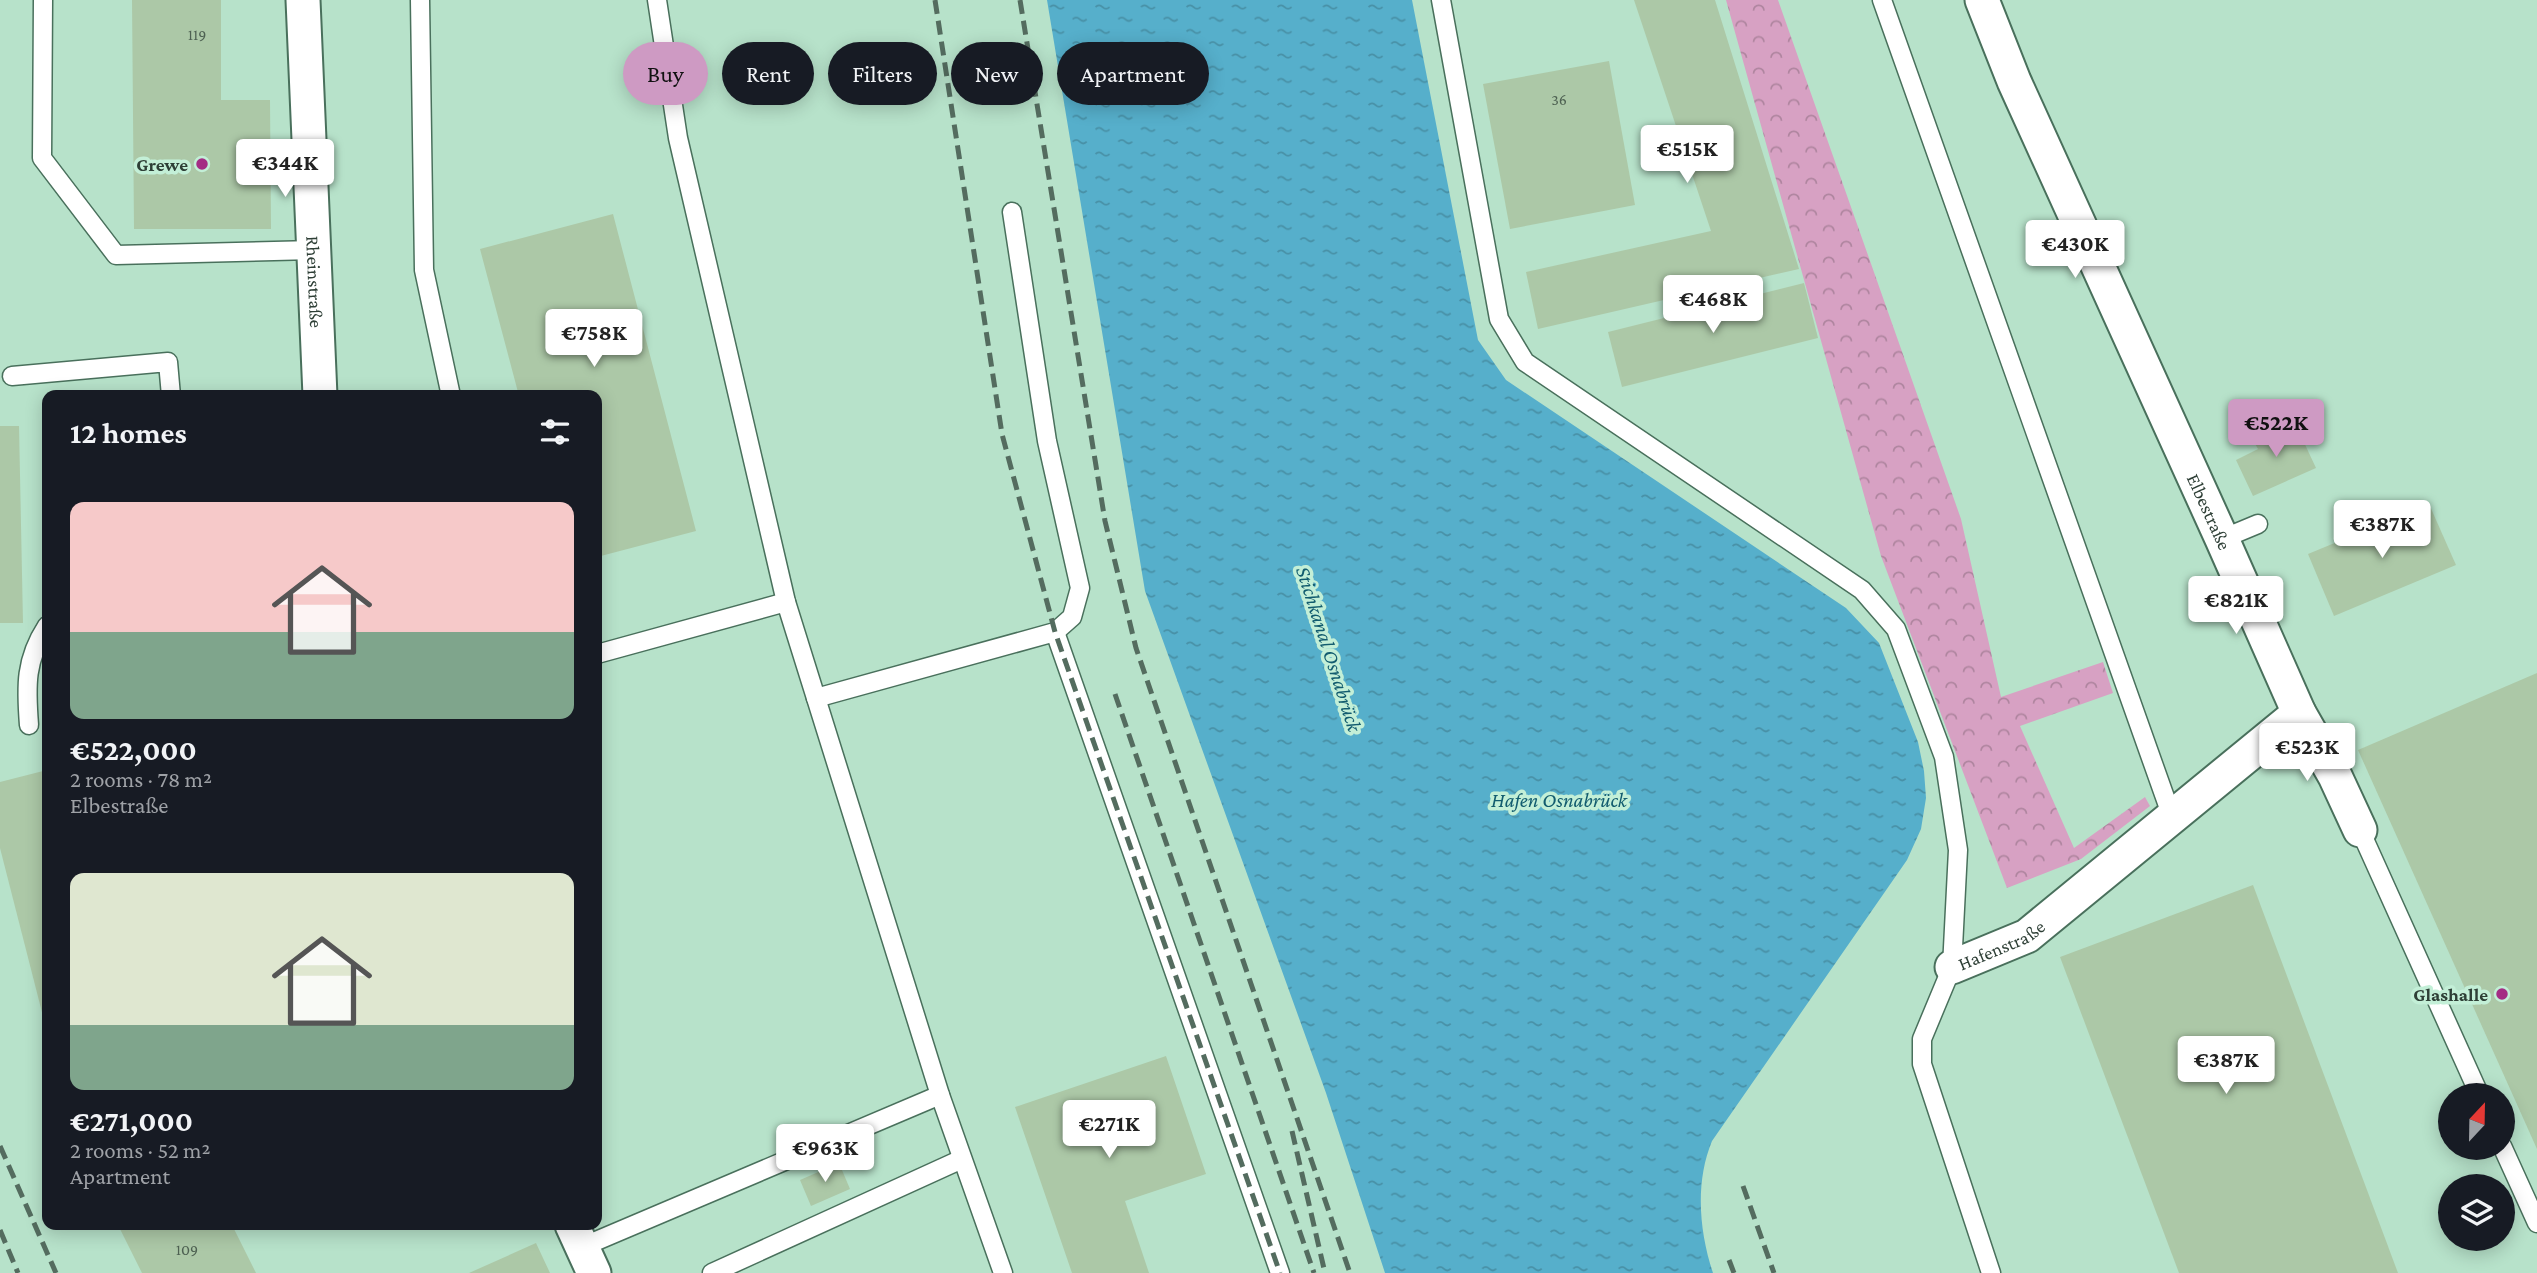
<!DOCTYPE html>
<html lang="en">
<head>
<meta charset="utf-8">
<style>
  body { margin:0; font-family:"Crimson Pro",serif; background:#242831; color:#f1f3f6; height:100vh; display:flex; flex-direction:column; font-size:26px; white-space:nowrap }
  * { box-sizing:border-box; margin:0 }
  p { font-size:23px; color:#9ea1a6 }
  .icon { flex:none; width:38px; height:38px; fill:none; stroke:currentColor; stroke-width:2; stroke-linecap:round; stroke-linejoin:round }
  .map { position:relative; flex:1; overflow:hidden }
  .drawer { position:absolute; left:42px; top:390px; width:560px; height:840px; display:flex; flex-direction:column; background:#171b24; border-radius:14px; box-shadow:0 4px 18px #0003 }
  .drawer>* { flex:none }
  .guide { position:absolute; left:623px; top:42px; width:665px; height:63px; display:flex; gap:14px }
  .needle { width:46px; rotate:22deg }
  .controls { position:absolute; left:2438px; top:1083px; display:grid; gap:14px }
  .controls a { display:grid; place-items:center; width:77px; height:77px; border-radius:50%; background:#171b24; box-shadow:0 4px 18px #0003; font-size:35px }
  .price { position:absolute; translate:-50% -60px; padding:0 16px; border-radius:7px; background:#fff; color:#222; font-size:23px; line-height:46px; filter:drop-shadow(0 2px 4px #0008) }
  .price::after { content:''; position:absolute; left:50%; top:42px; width:21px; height:16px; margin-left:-10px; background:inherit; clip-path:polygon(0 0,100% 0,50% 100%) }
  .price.on { background:#ce9ac3; color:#111 }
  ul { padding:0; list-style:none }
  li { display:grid; align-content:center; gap:14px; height:371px; padding:0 28px }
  li span { display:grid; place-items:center; height:217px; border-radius:14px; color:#555 }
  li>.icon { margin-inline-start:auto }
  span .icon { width:126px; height:126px; fill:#fffc; stroke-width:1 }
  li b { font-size:30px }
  h2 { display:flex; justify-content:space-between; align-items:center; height:84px; padding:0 28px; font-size:30px }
  .pill { padding:0 24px; border-radius:32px; background:#171b24; box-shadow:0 4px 18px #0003; font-size:24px; line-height:63px }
  .pill.on { background:#ce9ac3; color:#111 }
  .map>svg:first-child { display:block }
  .forest { fill:url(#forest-crowns) }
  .water { fill:url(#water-ripples) }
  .building { fill:#acc8a7 }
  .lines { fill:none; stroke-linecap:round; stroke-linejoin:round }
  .service-casing { stroke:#49705c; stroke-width:21 }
  .minor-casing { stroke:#49705c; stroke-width:37 }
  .service { stroke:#fff; stroke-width:18 }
  .minor { stroke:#fff; stroke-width:33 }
  .rail { stroke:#546c5f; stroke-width:5; stroke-dasharray:14 7; stroke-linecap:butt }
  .poi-dot { fill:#a42d84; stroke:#c3efd7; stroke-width:2.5 }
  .labels { text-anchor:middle; stroke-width:7; stroke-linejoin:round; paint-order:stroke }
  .number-label { font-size:16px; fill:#4e6152 }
  .poi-label { font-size:19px; font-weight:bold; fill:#2e3f36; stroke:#c3efd7; text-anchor:end }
  .street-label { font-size:19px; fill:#2e3f36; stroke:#c3efd7 }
  .water-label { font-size:21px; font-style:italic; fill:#125c6f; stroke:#c3efd7 }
</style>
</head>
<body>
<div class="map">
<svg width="2537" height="1273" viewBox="0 0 2537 1273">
  <defs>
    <pattern id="forest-crowns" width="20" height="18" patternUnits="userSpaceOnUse" patternTransform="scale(1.75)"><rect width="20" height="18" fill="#d7a1c3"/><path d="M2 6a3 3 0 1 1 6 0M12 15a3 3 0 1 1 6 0" fill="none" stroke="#af859f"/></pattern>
    <pattern id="water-ripples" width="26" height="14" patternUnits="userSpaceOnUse" patternTransform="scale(1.75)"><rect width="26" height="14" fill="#56afcb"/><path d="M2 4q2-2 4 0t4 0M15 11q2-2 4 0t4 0" fill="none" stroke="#4890a6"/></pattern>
  </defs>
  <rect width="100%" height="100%" fill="#b7e2ca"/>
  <!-- forest -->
  <polygon class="forest" points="1726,0 1778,0 1961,519 2001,697 2103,662 2113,693 2020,726 2074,848 2145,797 2150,806 2081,859 2007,888 1881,556"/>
  <!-- water -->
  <path class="water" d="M1047 0H1412L1478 340 1506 380 1846 608 1879 643 1918 742 1924 771 1926 798 1921 829 1907 860 1712 1141C1695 1182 1699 1231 1713 1273H1385L1326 1093 1145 591Z"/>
  <!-- building -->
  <g class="building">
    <polygon points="132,0 221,0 221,100 270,100 271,229 134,229"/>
    <polygon points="1634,0 1715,0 1799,269 1538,329 1526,272 1711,231"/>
    <polygon points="1609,61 1635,205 1510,229 1483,84"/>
    <polygon points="613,214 696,531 597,557 597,396 519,396 480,249"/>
    <polygon points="1804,283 1818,338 1622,387 1608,332"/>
    <polygon points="2294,421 2316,468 2253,496 2236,460 2258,449 2253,440"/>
    <polygon points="0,426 19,426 23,623 0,623"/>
    <polygon points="2429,504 2456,565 2334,616 2308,554"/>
    <polygon points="2537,673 2537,1149 2358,750"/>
    <polygon points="47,770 47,1028 46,1028 0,848 0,782"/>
    <polygon points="2253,885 2398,1273 2179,1273 2060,957"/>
    <polygon points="1166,1056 1206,1174 1125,1201 1149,1273 1072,1273 1015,1107"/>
    <polygon points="839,1163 850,1189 811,1206 800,1180"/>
    <polygon points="118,1225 232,1225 256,1273 142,1273"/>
    <polygon points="536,1243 550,1273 469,1273"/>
  </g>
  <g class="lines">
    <defs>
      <g id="service">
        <polyline points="43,0 42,158 116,255 314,250"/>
        <polyline points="420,0 424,270 451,396"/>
        <polyline points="657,0 678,138 786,602 940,1095 1003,1273"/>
        <polyline points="1441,0 1499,319 1525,362 1862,590 1896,629 1944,757 1958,850 1952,967 1922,1039 1922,1064 1991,1273"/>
        <polyline points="1882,0 2172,817"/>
        <polyline points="12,376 168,362 171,396"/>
        <polyline points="2222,539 2258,524"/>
        <polyline points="1055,632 1280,1273"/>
        <polyline points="597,654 786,602"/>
        <polyline points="816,698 1055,632 1072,617 1080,588 1047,441 1012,212"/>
        <path d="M29 725C26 686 25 660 47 626"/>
        <polyline points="2360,830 2480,1096"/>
        <polyline points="2502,1146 2537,1223"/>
        <polyline points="582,1247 940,1095"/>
        <polyline points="712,1273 962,1159"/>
      </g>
      <g id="minor">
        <path id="s1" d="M303 0 320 396"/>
        <path id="s2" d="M1982 0 2014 81 2222 539 2299 713 2335 776 2360 830"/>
        <path id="s3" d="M1952 967 2027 936 2299 713"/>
        <polyline points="572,1225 594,1273"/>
      </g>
    </defs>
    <!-- service casing -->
    <use href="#service" class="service-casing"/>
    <!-- minor casing -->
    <use href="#minor" class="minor-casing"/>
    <!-- service -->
    <use href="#service" class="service"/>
    <!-- minor -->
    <use href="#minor" class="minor"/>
    <!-- rail -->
    <g class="rail">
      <polyline points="935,0 1002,434 1055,632 1280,1273"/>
      <polyline points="1020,0 1105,521 1136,648 1350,1273"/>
      <polyline points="1115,694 1314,1273"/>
      <polyline points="1292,1131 1325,1273"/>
      <polyline points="0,1146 56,1273"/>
      <polyline points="1743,1186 1774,1273"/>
      <polyline points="0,1230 18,1273"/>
      <polyline points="1729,1260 1734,1273"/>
    </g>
  </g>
  <!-- markers -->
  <g class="poi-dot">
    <circle cx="202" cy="164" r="7"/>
    <circle cx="2502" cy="994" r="7"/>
  </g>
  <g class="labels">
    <!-- number labels -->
    <g class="number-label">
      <text x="197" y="40">119</text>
      <text x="1559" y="105">36</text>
      <text x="187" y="1255">109</text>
    </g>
    <!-- poi labels -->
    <g class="poi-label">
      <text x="188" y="171">Grewe</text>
      <text x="2488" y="1001">Glashalle</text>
    </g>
    <!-- street labels -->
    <g class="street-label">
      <text dy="7" stroke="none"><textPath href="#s1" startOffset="282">Rheinstraße</textPath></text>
      <text dy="7" stroke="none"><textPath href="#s2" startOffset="560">Elbestraße</textPath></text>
      <text dy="7" stroke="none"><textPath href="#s3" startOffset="54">Hafenstraße</textPath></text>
    </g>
    <!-- water labels -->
    <g class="water-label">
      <text transform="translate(1329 649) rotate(72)" y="7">Stichkanal Osnabrück</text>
      <text x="1559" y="807">Hafen Osnabrück</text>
    </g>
  </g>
</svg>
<div class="controls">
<a><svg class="needle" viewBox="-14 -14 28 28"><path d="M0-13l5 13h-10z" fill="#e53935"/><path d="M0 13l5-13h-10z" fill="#9ea1a6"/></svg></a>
<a><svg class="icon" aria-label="layers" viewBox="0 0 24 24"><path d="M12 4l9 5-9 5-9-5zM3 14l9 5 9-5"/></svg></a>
</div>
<b class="price" style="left:1687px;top:185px">€515K</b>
<b class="price" style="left:285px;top:199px">€344K</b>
<b class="price" style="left:2075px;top:280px">€430K</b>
<b class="price" style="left:1713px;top:335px">€468K</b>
<b class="price" style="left:594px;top:369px">€758K</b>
<b class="price on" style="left:2276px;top:459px">€522K</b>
<b class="price" style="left:2382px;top:560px">€387K</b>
<b class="price" style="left:2236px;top:636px">€821K</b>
<b class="price" style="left:2307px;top:783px">€523K</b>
<b class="price" style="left:2226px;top:1096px">€387K</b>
<b class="price" style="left:1109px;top:1160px">€271K</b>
<b class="price" style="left:825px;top:1184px">€963K</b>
<div class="guide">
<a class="pill on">Buy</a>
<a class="pill">Rent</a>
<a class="pill">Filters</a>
<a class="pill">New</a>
<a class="pill">Apartment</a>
</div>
<section class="drawer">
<h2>12 homes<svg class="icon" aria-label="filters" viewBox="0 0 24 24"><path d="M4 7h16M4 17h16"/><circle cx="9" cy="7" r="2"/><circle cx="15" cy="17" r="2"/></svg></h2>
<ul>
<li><span style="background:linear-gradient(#f6c9c9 60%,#7fa58c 0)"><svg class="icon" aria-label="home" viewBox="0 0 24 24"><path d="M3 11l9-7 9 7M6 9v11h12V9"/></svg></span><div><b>€522,000</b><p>2 rooms · 78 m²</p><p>Elbestraße</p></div></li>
<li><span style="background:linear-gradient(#dfe7d0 70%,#7fa58c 0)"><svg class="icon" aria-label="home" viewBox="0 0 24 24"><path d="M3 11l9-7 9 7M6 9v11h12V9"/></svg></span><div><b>€271,000</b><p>2 rooms · 52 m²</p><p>Apartment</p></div></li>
</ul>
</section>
</div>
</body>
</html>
